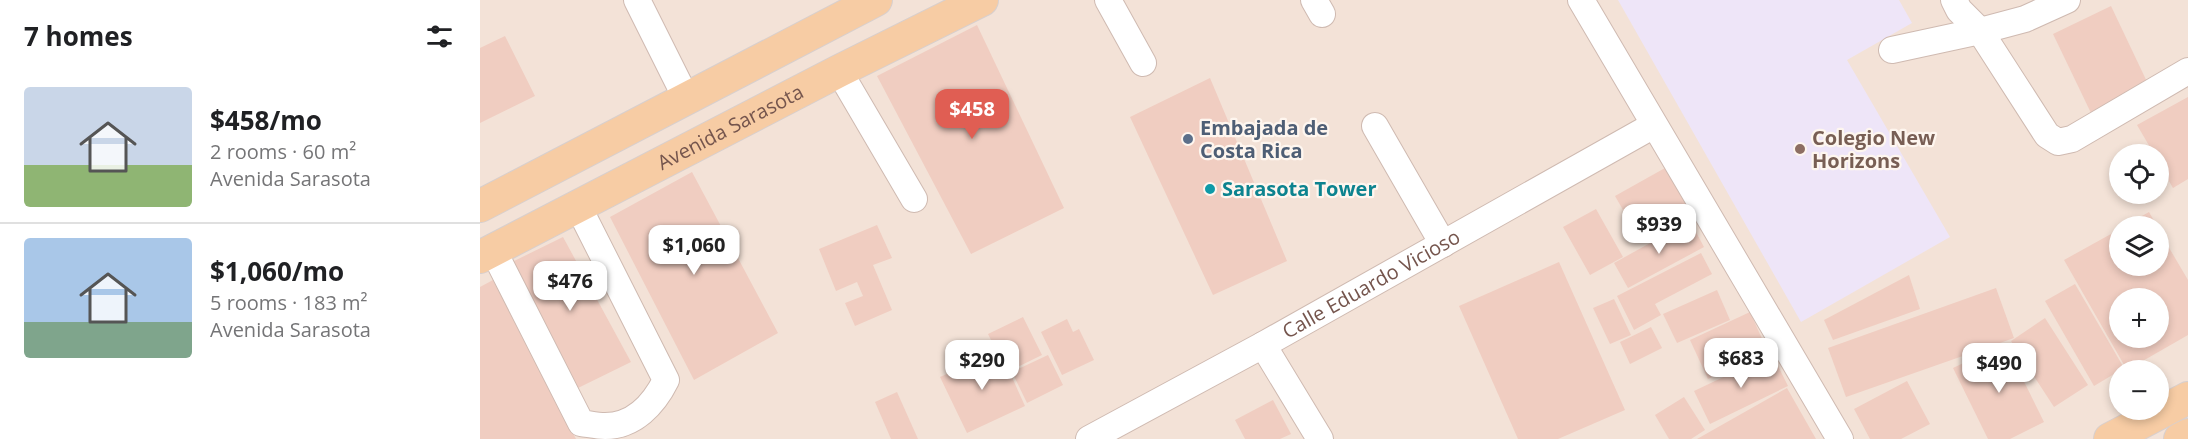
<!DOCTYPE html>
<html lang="en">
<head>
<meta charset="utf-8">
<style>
  body { margin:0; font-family:"Open Sans",sans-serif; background:#f2f2f2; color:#202124; height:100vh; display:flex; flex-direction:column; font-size:22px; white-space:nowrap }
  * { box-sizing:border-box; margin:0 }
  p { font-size:20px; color:#757577 }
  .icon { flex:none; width:33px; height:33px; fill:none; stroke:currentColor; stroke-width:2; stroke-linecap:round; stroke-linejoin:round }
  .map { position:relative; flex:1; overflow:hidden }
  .panel { display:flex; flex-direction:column; background:#fff; width:480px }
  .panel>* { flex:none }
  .tools { position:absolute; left:1629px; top:144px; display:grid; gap:12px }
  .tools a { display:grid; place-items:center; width:60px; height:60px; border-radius:50%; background:#fff; box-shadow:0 3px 9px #0003; font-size:30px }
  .price { position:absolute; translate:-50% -51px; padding:0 14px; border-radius:12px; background:#fff; color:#222; font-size:20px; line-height:39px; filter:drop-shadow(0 2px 3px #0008) }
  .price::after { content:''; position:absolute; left:50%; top:36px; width:18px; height:14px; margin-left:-9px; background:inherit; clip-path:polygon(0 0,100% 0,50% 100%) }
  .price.on { background:#e05e53; color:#fff }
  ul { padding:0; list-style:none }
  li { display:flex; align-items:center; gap:18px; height:150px; padding:0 24px }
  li+li { border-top:2px solid #e0e0e0 }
  li span { display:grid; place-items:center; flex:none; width:168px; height:120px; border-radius:6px; color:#555 }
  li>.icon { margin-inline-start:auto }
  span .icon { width:72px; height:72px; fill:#fffc; stroke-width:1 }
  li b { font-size:26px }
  h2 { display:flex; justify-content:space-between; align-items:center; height:72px; padding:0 24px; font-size:26px }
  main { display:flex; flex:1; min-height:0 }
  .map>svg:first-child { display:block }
  .residential { fill:#f3e2d7; fill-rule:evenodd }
  .education { fill:#eee5f8 }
  .building { fill:#f0cdc1; fill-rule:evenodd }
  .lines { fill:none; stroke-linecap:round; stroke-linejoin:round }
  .minor-casing { stroke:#cfbab1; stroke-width:28 }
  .major-casing { stroke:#d8cfcd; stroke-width:34 }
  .minor { stroke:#fff; stroke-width:26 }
  .major { stroke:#f7cca4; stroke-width:32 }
  .service-dot { fill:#5c6f8a; stroke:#fef6ef; stroke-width:2 }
  .education-dot { fill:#8d6e63; stroke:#fef6ef; stroke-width:2 }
  .culture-dot { fill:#0f9aa8; stroke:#fef6ef; stroke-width:2 }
  .labels { text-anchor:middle; stroke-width:4.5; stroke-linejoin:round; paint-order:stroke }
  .street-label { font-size:20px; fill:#75554d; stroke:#fef6ef }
  .service-label { font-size:20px; font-weight:bold; fill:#4e5e75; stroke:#fef6ef; text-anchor:start }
  .education-label { font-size:20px; font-weight:bold; fill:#785e54; stroke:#fef6ef; text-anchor:start }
  .culture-label { font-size:20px; font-weight:bold; fill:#0d838f; stroke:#fef6ef; text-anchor:start }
</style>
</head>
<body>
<main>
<section class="panel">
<h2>7 homes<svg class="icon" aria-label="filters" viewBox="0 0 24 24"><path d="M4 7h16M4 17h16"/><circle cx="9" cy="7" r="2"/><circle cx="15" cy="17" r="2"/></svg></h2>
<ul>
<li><span style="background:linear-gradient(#c9d6e8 65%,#8fb573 0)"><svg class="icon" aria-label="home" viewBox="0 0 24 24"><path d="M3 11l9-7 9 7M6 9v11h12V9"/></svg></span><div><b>$458/mo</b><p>2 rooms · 60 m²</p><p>Avenida Sarasota</p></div></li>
<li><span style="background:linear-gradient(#a9c7e8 70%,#7fa58c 0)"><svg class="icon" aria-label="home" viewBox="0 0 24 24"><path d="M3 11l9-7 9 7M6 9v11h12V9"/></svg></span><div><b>$1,060/mo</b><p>5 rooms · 183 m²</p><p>Avenida Sarasota</p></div></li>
</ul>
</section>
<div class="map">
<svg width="1708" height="439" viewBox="0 0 1708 439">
  <rect width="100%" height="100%" fill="#fcf1e8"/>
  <!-- residential -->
  <path class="residential" d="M0 0H1708V439H0ZM1640 154H1678V194H1640ZM1640 226H1678V266H1640ZM1640 298H1678V338H1640ZM1640 370H1678V410H1640Z"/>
  <!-- education -->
  <polygon class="education" points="1138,0 1419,0 1432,23 1367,60 1470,237 1321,322"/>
  <!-- building -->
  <g class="building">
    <polygon points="1631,6 1669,86 1611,113 1573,34"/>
    <polygon points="497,25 584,208 491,254 397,76"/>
    <polygon points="25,36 55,96 0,123 0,48"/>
    <polygon points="730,78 807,261 733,295 650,117"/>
    <polygon points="1708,97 1708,179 1693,188 1678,162 1678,154 1674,154 1657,125"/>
    <polygon points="1185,168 1212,215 1162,243 1135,196"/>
    <polygon points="212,172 298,333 214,380 130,217"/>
    <polygon points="1116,209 1143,257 1110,275 1083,227"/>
    <polygon points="1669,212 1677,226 1644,226"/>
    <polygon points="1210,221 1224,247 1148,288 1134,263"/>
    <polygon points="397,225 412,258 393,265 412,310 375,326 365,303 383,296 377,282 356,291 339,249"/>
    <path d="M1640 229V266H1678V229L1708 280V335L1647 370 1584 260ZM1640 298H1678V338H1640Z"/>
    <polygon points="83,237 151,362 98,388 28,264"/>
    <polygon points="1221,253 1232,274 1175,304 1181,315 1154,330 1137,296"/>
    <polygon points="1079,262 1145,410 1078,439 1038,439 979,306"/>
    <polygon points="1429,275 1440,309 1353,340 1344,320"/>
    <polygon points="13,280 96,439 0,439 0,287"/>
    <polygon points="1595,284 1644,368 1614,386 1565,301"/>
    <polygon points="1516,288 1534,338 1366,397 1348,348"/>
    <polygon points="1237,290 1250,320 1197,343 1183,314"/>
    <polygon points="1134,299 1151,335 1130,344 1113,308"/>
    <polygon points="1270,312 1288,352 1228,379 1210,340"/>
    <polygon points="543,317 562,355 527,372 508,334"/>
    <polygon points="1565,318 1608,385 1574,407 1531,341"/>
    <polygon points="587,319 593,332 599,329 614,360 582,375 561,332"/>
    <polygon points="1171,327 1182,348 1150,364 1140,342"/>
    <polygon points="1525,343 1564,422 1530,439 1508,439 1473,368"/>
    <polygon points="513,348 526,375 530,373 545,406 487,433 460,377 496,361 494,357"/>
    <polygon points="1292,354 1308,386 1230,424 1214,391"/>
    <polygon points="568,355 583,385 547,403 532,372"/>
    <polygon points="1427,381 1450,424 1421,439 1390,439 1374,409"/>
    <polygon points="1307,388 1336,439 1217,439"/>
    <polygon points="417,392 438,439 411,439 395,402"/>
    <polygon points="1204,397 1225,430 1211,439 1189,439 1175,415"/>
    <polygon points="793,400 811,434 800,439 765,439 755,420"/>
  </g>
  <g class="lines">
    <defs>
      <g id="minor">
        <polyline points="157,0 206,98"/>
        <polyline points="628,0 663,63"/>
        <polyline points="834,0 842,14"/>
        <polyline points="1101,0 1360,439"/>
        <polyline points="1474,0 1479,10 1500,31 1567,135 1578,142 1592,139 1708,71"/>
        <polyline points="1412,50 1500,31 1545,19 1587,0"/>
        <polyline points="359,71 434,199"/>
        <polyline points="895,126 963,244"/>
        <path d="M13 250 101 423C109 424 117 426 125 426 154 426 174 404 186 380L98 206"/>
        <polyline points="783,345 840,439"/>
        <path id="s1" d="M609 439 783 345 1174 125"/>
      </g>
      <g id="major">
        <polyline points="0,206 396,0"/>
        <path id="s2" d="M0 257 359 71 502 0"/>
        <polyline points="1630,439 1708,398"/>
        <polyline points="1700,439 1708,435"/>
      </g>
    </defs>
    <!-- minor casing -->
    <use href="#minor" class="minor-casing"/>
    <!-- major casing -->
    <use href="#major" class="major-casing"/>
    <!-- minor -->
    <use href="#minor" class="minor"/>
    <!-- major -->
    <use href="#major" class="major"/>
  </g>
  <!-- markers -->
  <circle class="service-dot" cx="708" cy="139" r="6"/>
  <circle class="education-dot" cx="1320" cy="149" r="6"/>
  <circle class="culture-dot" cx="730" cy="189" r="6"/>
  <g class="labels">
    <!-- street labels -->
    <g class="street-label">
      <text dy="7" stroke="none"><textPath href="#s2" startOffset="282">Avenida Sarasota</textPath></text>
      <text dy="7" stroke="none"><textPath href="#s1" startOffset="322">Calle Eduardo Vicioso</textPath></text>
    </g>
    <!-- service labels -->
    <g class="service-label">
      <text x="720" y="135">Embajada de<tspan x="720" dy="23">Costa Rica</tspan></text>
    </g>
    <!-- education labels -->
    <g class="education-label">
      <text x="1332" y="145">Colegio New<tspan x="1332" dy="23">Horizons</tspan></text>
    </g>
    <!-- culture labels -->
    <g class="culture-label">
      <text x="742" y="196">Sarasota Tower</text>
    </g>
  </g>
</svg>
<div class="tools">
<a><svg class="icon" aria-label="locate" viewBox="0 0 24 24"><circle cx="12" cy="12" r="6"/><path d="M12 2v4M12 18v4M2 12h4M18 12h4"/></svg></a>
<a><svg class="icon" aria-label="layers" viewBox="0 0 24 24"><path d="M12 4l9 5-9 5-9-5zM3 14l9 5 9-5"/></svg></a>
<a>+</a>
<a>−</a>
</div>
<b class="price on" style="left:492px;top:140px">$458</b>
<b class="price" style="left:1179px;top:255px">$939</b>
<b class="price" style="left:214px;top:276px">$1,060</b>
<b class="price" style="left:90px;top:312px">$476</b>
<b class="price" style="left:1261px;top:389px">$683</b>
<b class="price" style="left:502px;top:391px">$290</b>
<b class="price" style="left:1519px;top:394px">$490</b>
</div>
</main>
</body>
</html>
